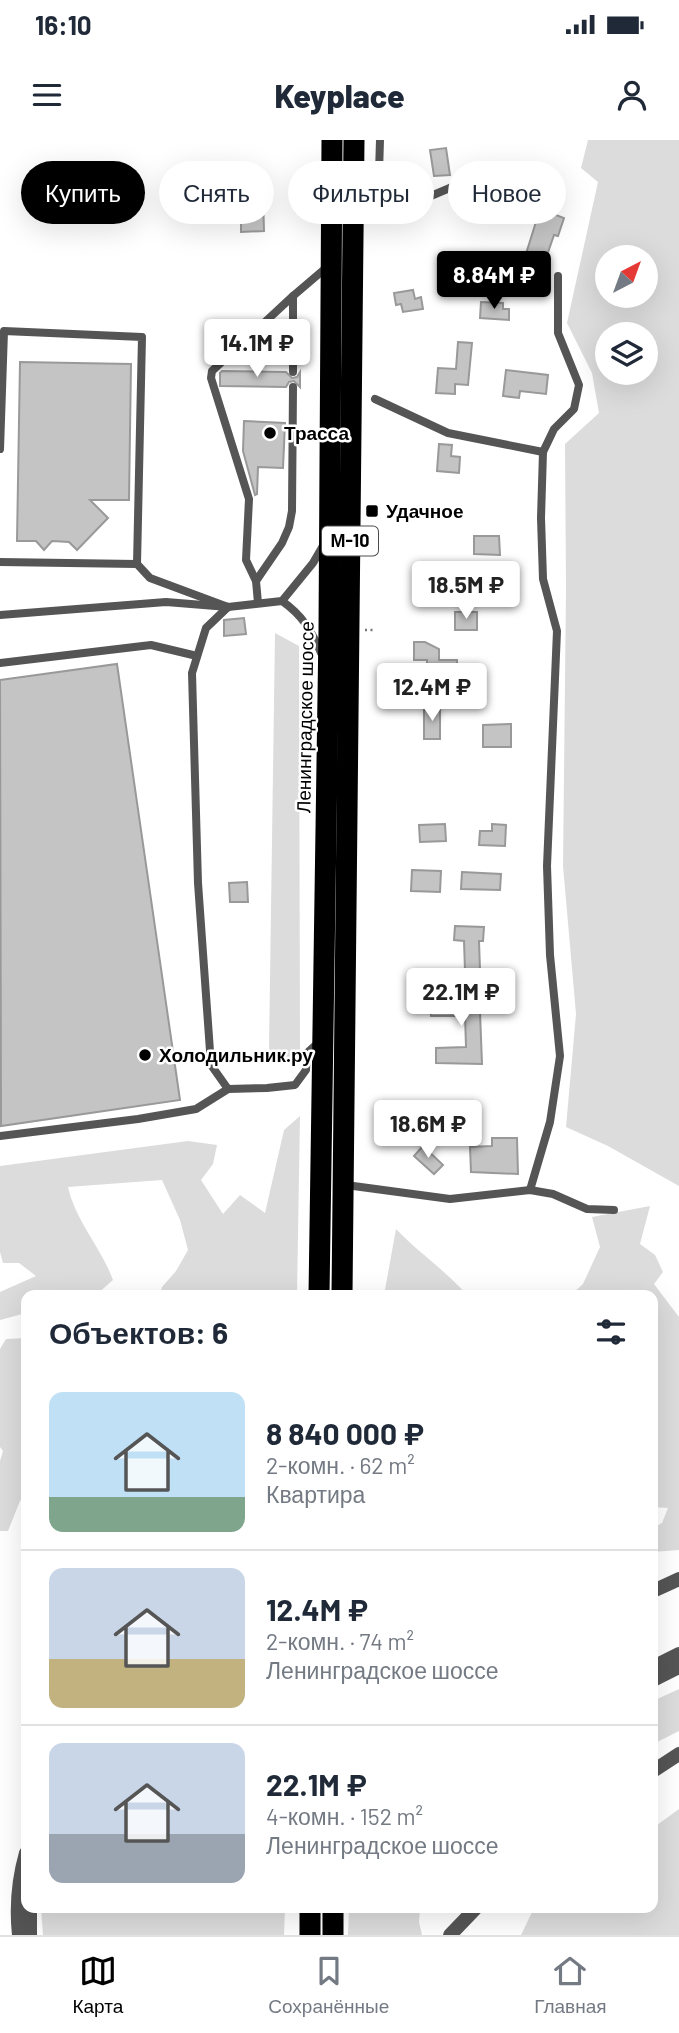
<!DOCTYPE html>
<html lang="ru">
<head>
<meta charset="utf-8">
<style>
  body { margin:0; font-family:Barlow,sans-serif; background:#f2f2f3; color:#1f2937; height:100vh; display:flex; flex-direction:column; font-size:26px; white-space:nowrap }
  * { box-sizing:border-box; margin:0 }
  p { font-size:23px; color:#747a83 }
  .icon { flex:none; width:38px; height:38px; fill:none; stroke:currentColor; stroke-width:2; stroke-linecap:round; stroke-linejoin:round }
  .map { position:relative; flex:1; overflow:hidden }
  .panel { position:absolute; left:21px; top:1150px; width:637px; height:623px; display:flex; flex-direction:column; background:#fff; border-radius:14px; box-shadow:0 7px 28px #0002 }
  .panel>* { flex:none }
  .hud { position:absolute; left:21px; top:21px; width:637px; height:63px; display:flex; gap:14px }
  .needle { width:46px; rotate:41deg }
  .fabs { position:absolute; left:595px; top:105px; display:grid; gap:14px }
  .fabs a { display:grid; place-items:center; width:63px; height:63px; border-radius:50%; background:#fff; box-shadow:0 7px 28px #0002; font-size:35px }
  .price { position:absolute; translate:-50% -60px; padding:0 16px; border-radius:7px; background:#fff; color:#222; font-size:23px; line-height:46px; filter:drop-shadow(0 2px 4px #0008) }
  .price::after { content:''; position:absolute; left:50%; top:42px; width:21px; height:16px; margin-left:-10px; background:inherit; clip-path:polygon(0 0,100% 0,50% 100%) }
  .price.selected { background:#000; color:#fff }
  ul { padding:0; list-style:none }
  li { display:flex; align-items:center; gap:21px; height:175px; padding:0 28px }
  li+li { border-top:2px solid #e0e1e3 }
  li span { display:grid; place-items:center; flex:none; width:196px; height:140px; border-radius:14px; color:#555 }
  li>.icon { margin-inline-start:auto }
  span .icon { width:84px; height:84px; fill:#fffc; stroke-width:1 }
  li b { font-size:30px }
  h2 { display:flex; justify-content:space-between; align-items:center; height:84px; padding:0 28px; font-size:30px }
  .tag { padding:0 24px; border-radius:32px; background:#fff; box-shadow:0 7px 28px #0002; font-size:24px; line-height:63px }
  .tag.selected { background:#000; color:#fff }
  .status { display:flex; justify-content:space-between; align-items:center; height:49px; padding:0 35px; background:#fff; direction:ltr }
  .status svg { height:19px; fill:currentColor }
  header { display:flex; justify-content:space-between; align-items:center; height:91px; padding:0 28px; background:#fff; font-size:32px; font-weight:800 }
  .tabs { display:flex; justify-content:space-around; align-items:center; height:98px; border-top:2px solid #e0e1e3; background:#fff; font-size:19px; color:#747a83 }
  .tabs a { display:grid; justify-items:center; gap:4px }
  .tabs .selected { color:#000 }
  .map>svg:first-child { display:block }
  .green { fill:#dcdcdc; fill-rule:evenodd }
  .building { fill:#c4c4c4; stroke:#999; stroke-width:2 }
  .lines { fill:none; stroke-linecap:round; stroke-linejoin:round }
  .path { stroke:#777; stroke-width:2.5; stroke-dasharray:2 3.5; stroke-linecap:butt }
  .lane { stroke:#555; stroke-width:8 }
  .street { stroke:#555; stroke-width:14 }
  .highway { stroke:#000; stroke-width:21 }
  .poi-dot { fill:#000; stroke:#fff; stroke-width:2.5 }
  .labels { text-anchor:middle; stroke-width:5; stroke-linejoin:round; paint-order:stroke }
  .shield { fill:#fff; stroke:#4c4c4c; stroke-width:2 }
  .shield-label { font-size:18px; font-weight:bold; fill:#000 }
  .poi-label { font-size:19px; font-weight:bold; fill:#000; stroke:#fff; text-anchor:start }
  .street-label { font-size:19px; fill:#000; stroke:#fff }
</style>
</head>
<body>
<div class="status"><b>16:10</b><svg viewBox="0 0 49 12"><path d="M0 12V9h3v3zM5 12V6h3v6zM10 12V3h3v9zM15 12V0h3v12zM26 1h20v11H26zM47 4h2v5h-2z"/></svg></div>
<header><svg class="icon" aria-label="menu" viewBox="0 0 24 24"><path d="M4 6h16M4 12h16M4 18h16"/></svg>Keyplace<svg class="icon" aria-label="person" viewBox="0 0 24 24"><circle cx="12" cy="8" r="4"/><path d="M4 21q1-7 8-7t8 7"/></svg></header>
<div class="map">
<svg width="679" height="1795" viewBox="0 0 679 1795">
  <rect width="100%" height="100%" fill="#fff"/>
  <!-- green -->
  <g class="green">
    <path d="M588 0H679V1046L608 1006 566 987 576 874 563 726 566 449 565 304 599 273 592 233 567 183 598 42 581 28ZM607 117H646V156H607ZM607 194H646V233H607Z"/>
    <polygon points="275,493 299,506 300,912 288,924 269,909"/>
    <path d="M300 976 297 1155H160L162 1147 176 1131 188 1110 180 1080 162 1040 68 1047C76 1082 101 1107 113 1140L96 1155H26V1173L0 1180V1152L36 1136 19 1123H3L0 1112V1026L188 1001 217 1005 213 1024 201 1040 223 1074 240 1055 265 1073 284 990Z"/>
    <polygon points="650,1066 640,1104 655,1115 663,1132 654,1144 679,1177 679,1410 653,1412 653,1388 662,1383 668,1368 653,1367 653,1155 571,1155 583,1144 600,1107 592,1077"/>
    <path d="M396 1089C419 1113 445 1130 467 1155H384Z"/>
    <polygon points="26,1198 26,1302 21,1316 26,1321 26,1354 20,1361 8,1391 0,1391 0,1321 3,1311 0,1307 0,1209 6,1199"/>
    <polygon points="679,1549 679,1591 653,1604 653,1561"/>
    <polygon points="679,1669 679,1795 521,1795 534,1768 653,1768 653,1688"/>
    <polygon points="41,1768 285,1768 284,1795 43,1795"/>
    <polygon points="349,1768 420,1768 419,1782 422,1795 348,1795"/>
  </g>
  <!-- building -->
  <g class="building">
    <polygon points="446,8 450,35 434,36 430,10"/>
    <polygon points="263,55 264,91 241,92 241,71 226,72 226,56"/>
    <polygon points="540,69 564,78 558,96 554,95 544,124 525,117"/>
    <polygon points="481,119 501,123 497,141 477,137"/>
    <polygon points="413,150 415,159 421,157 423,169 403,172 401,164 396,165 394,153"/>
    <polygon points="481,162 503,163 503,169 509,169 509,180 480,178"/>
    <polygon points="458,202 472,203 468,245 455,244 455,254 436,253 438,228 456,229"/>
    <polygon points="20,222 131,224 129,360 90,360 108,378 77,410 69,402 52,401 44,410 36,401 17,401"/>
    <polygon points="506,230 548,235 546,254 520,251 519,258 503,256"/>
    <polygon points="222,231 286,232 292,238 297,237 300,232 300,247 294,241 289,242 286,247 220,246 220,233"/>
    <polygon points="244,281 285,283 283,328 258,327 257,354 255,355 243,311"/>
    <polygon points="439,304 452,305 451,316 460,317 459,333 437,331"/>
    <polygon points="474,396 499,396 500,415 474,414"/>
    <polygon points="426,434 438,434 438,443 447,443 447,454 426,454"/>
    <rect x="455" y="472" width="22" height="18"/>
    <polygon points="244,478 246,494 224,496 224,480"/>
    <polygon points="414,502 425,502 439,509 439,520 457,520 457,537 427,537 427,520 414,520"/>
    <polygon points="117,524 180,960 1,986 0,540"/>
    <polygon points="451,542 473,543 473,556 451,556"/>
    <rect x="424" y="567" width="16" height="32"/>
    <polygon points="511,584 511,607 483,607 483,585"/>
    <polygon points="445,684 446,701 420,702 419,685"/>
    <polygon points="492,684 506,685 505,706 479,705 480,691 492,691"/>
    <polygon points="412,730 441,731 440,752 411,751"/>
    <polygon points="462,732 501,734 500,750 461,749"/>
    <polygon points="247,742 248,762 230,762 229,743"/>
    <polygon points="455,786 484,787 483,801 479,801 480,830 465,831 464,801 454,800"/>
    <polygon points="471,839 472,872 480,872 482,924 436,923 436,908 466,907 465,876 431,876 430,862 459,861 459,840"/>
    <polygon points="451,964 452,979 427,981 426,965"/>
    <polygon points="492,998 517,998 518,1034 471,1032 470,1007 492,1006"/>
    <polygon points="423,1006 443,1025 434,1034 414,1016"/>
  </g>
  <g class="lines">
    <!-- path -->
    <polyline class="path" points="365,490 374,490"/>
    <!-- lane -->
    <g class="lane">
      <polyline points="354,63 384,66 412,64 478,36"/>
      <polyline points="378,65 380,0"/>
      <polyline points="293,232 293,156 327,127"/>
      <polyline points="375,259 448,293 543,312"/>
      <polyline points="0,309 4,191 142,197 137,424 150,438 228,467"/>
      <polyline points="0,422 137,424"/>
      <polyline points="256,441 246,420 249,359 211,238 212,231 293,156"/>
      <polyline points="282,461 313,423 324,404"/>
      <polyline points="258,463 256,441 282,403 289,387 292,371 293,247"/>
      <polyline points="228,467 206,488 192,533 198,743 211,925 228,949 267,948 295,945 306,930 307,913 318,903"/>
      <path d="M0 475 166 462 228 467 282 461C302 475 312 491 321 513"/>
      <polyline points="0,523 151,505 197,516"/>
      <polyline points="0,996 138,979 196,969 228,949"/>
      <polyline points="346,1045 450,1059 530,1050 553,1054 587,1069 614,1070"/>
      <polyline points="530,1050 550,982 560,916 550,815 547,726 557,491 543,439 541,378 543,312 554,289 574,269 579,245 558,193 558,136"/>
    </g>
    <!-- street -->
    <g class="street">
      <polyline points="653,1451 679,1439"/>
      <polyline points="653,1527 679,1514"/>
      <polyline points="653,1540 679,1527"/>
      <polyline points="653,1631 679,1614"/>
      <polyline points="30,1768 30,1795"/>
      <path d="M19 1795C16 1767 18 1741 26 1713"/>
      <polyline points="450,1795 476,1768"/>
    </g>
    <!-- highway -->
    <g class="highway">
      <polyline points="319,1155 329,490 332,0"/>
      <polyline points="342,1155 354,0"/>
      <polyline points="310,1795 310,1768"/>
      <polyline points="333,1795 333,1768"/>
    </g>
  </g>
  <!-- markers -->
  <g class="poi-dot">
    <circle cx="270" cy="293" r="7"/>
    <rect x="365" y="364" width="14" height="14" rx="3.5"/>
    <circle cx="145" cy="915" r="7"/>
  </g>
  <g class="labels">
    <!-- shield labels -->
    <rect class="shield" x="322" y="386.5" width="56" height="29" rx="5"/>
    <g class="shield-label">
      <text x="350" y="407">М-10</text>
    </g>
    <!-- poi labels -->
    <g class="poi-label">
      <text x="284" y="300">Трасса</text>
      <text x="386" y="378">Удачное</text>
      <text x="159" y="922">Холодильник.ру</text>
    </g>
    <!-- street labels -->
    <g class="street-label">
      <text transform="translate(305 577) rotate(-89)" y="7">Ленинградское шоссе</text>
    </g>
  </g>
</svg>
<div class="fabs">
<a><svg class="needle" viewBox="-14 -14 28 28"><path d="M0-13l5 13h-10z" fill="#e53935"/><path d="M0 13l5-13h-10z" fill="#747a83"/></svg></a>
<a><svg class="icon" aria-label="layers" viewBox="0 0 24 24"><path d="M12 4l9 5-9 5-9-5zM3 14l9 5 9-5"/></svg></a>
</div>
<b class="price selected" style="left:494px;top:171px">8.84M ₽</b>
<b class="price" style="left:257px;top:239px">14.1M ₽</b>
<b class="price" style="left:466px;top:481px">18.5M ₽</b>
<b class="price" style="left:432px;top:583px">12.4M ₽</b>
<b class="price" style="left:461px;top:888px">22.1M ₽</b>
<b class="price" style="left:428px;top:1020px">18.6M ₽</b>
<div class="hud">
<a class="tag selected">Купить</a>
<a class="tag">Снять</a>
<a class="tag">Фильтры</a>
<a class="tag">Новое</a>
</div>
<section class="panel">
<h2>Объектов: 6<svg class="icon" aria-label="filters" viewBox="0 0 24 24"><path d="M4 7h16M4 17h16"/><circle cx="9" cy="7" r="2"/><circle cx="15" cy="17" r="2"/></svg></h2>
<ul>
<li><span style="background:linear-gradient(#bfe0f5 75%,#7fa58c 0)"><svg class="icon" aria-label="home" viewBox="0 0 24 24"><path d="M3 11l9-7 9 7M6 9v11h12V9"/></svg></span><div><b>8 840 000 ₽</b><p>2-комн. · 62 m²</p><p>Квартира</p></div></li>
<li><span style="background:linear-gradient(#c9d6e8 65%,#c2b280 0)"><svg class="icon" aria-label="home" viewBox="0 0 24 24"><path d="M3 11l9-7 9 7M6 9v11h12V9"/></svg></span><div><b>12.4M ₽</b><p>2-комн. · 74 m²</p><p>Ленинградское шоссе</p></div></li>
<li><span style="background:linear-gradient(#c9d6e8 65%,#9aa5b1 0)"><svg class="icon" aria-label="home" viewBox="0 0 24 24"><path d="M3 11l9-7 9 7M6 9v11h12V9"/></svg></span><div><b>22.1M ₽</b><p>4-комн. · 152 m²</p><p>Ленинградское шоссе</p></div></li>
</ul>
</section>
</div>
<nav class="tabs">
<a class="selected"><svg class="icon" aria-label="map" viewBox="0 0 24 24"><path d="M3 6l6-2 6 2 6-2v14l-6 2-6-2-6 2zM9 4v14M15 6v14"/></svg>Карта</a>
<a><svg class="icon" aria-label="saved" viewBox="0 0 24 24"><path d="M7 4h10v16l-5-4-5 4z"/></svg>Сохранённые</a>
<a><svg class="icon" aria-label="home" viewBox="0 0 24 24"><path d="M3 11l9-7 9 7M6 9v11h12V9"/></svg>Главная</a>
</nav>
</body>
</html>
